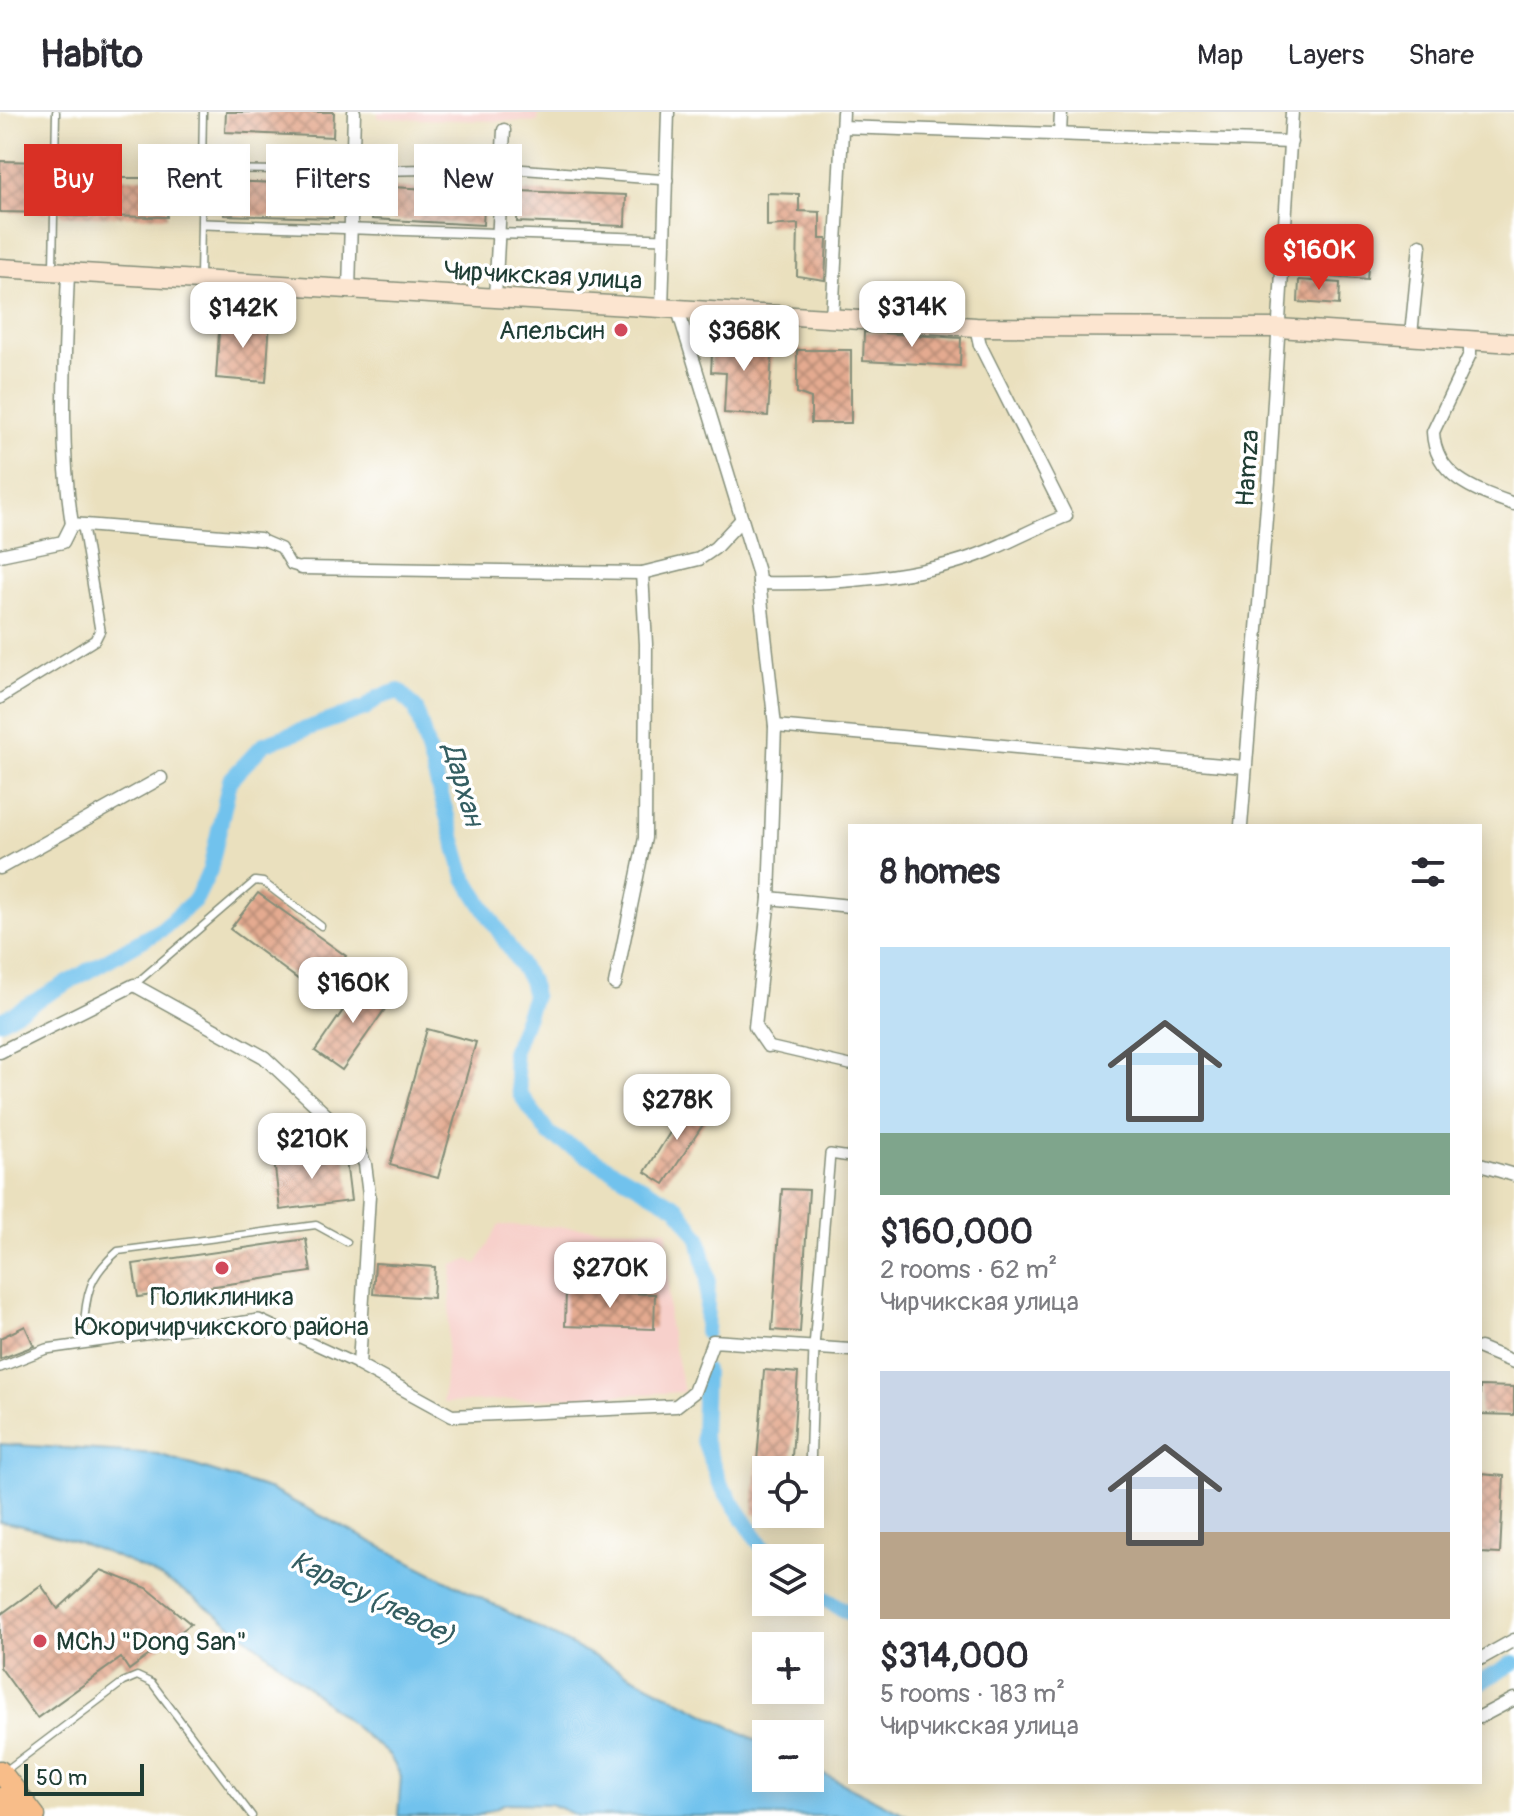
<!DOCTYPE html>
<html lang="en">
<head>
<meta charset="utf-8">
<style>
  body { margin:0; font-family:Pangolin,sans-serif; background:#f7f7f7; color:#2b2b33; height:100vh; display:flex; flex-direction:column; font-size:30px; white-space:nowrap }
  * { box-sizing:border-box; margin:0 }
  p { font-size:26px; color:#7c7c81 }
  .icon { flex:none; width:44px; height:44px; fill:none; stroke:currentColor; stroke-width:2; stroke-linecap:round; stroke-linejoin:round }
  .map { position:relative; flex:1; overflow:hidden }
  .side { position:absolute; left:848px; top:712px; width:634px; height:960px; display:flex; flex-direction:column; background:#fff; border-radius:0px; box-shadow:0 4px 20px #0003 }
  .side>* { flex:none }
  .hud { position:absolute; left:24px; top:32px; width:704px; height:72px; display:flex; gap:16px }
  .buttons { position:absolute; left:752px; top:1344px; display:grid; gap:16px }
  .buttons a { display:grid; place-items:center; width:72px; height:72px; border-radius:0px; background:#fff; box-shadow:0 4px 20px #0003; font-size:40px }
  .scale { position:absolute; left:24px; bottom:20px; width:120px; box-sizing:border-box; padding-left:8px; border:4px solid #1f3d34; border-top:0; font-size:22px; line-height:28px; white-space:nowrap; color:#1f3d34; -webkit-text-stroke:6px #fff; paint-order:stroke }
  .price { position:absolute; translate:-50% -68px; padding:0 18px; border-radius:16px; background:#fff; color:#222; font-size:26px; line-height:52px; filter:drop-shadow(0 2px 4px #0008) }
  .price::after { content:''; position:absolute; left:50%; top:48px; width:24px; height:18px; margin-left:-12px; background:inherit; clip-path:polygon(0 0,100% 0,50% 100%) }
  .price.on { background:#d93025; color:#fff }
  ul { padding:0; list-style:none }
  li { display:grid; align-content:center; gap:16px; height:424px; padding:0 32px }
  li span { display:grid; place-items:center; height:248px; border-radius:0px; color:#555 }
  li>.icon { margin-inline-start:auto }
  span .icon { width:144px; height:144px; fill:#fffc; stroke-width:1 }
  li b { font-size:34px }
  h2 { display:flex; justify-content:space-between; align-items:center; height:96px; padding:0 32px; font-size:34px }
  .chip { padding:0 28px; border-radius:0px; background:#fff; box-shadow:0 4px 20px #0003; font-size:28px; line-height:72px }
  .chip.on { background:#d93025; color:#fff }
  header { display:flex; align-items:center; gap:48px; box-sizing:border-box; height:112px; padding:0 40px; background:#fff; border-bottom:2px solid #e1e1e2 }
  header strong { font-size:38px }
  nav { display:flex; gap:44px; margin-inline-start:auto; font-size:28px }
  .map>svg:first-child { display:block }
  .built { fill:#f7d0cb }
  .water { fill:#71c2ed; stroke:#488090; stroke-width:2 }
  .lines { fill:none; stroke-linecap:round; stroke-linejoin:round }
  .canal { stroke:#71c2ed; stroke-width:16 }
  .building { fill:url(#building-cross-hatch) }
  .service-casing { stroke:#848e79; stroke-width:9 }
  .pedestrian-casing { stroke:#848e79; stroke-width:12 }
  .minor-casing { stroke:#848e79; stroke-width:15 }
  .secondary-casing { stroke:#848e79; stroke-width:21 }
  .primary-casing { stroke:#848e79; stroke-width:23 }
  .service { stroke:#fff; stroke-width:6 }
  .pedestrian { stroke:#fff; stroke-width:9 }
  .minor { stroke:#fff; stroke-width:12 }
  .secondary { stroke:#fce5d0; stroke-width:18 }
  .primary { stroke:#f8bd89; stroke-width:20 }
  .poi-dot { fill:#d1495b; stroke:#fff; stroke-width:3 }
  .labels { text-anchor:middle; stroke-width:7; stroke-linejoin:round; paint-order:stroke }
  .street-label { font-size:26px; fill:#1f3d34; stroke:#fff }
  .poi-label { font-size:26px; fill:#1f3d34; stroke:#fff; text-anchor:end }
  .water-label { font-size:28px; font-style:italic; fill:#345e62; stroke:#fff }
</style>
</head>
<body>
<header>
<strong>Habito</strong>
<nav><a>Map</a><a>Layers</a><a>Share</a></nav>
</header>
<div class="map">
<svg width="1514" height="1704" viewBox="0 0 1514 1704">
  <defs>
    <pattern id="building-cross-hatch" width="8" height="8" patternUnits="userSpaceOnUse" patternTransform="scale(2)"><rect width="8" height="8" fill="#e4aa90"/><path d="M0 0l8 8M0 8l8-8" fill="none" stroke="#b88c76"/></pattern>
  </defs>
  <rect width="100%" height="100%" fill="#fff"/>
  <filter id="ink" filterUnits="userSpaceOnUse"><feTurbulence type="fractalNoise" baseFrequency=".0125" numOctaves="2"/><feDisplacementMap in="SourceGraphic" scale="16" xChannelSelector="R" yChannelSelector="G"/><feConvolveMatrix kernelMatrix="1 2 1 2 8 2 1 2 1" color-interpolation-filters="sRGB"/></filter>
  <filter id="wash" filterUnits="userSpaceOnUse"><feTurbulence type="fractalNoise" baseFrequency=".006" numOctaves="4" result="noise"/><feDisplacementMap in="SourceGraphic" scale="32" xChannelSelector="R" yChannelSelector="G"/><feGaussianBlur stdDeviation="1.8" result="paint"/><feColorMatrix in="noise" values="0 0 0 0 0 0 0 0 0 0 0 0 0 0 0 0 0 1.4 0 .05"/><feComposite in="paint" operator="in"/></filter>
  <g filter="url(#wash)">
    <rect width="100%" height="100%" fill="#eae0be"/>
    <!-- built -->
    <g class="built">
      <polygon points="378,0 539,0 538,10 378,6"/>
      <polygon points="499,1113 667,1118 669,1213 684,1280 443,1291 453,1153 469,1148 477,1152"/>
    </g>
    <!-- water -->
    <path class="water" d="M0 1332 158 1342 271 1378 766 1633V1666H810V1655L908 1704H578L550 1692 506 1691 477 1704H398L401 1664 389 1643C323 1590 259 1530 188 1482 145 1452 51 1417 0 1410Z"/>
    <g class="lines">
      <!-- canal -->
      <g class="canal">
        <polyline points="0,909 162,817 196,787 210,758 230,668 264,632 365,596 379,585 399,579 416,597 465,766 530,868 534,884 513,941 520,982 549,1022 677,1095 699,1126 708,1166 706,1220"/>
        <polyline points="705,1258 703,1326 720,1372 770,1446"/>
        <polyline points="810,1479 850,1501"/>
        <polyline points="1480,1570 1514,1551"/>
      </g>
    </g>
    <g id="blocks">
      <!-- building -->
      <g class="building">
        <polygon points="226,0 334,0 333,25 225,20"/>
        <polygon points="0,49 46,50 48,101 0,100"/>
        <polygon points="61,66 168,66 167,105 64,104 60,102"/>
        <polygon points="225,69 333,73 333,106 224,103"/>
        <polygon points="373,74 485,80 483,113 372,107"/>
        <polygon points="518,79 626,83 625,114 517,110"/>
        <polygon points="767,81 799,82 799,99 820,100 820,127 827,127 825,168 797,164 798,112 767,114"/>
        <polygon points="1336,128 1370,131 1367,168 1333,165"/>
        <polygon points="1299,168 1340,171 1339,193 1298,190"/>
        <polygon points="220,205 270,209 266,270 216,266"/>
        <polygon points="864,220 961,226 960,254 863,249"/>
        <polygon points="713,224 773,228 768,304 724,301 726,261 711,260"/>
        <polygon points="797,238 851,238 851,311 811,311 811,286 797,281"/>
        <polygon points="258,781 346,844 318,882 230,817"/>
        <polygon points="364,868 392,887 342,958 315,939"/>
        <polygon points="427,917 476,930 438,1066 390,1053"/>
        <polygon points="690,989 710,1002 664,1072 645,1060"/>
        <polygon points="345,1040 351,1089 280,1098 274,1048"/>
        <polygon points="782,1077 809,1078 800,1220 772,1218"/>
        <polygon points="306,1127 311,1160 138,1185 133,1152"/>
        <polygon points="375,1151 435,1155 433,1186 373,1182"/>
        <polygon points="566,1179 655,1182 654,1217 565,1214"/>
        <polygon points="25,1214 34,1234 0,1247 0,1226"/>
        <polygon points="764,1258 798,1261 791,1358 766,1358 766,1403 753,1402"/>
        <polygon points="1480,1274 1514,1275 1514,1303 1480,1302"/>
        <polygon points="1480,1362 1504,1364 1500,1442 1480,1441"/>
        <polygon points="101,1458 147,1476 191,1512 129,1558 121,1546 37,1606 0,1555 0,1503 41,1473 58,1497"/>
      </g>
    </g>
  </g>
  <g filter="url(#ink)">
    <use href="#blocks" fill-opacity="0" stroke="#848e79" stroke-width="2"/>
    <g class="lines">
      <defs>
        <g id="service">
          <polyline points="202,57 352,59"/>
          <polyline points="53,156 56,0"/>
          <polyline points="200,165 203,0"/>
          <polyline points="134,873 255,769 263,770 321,814"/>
          <path d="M82 1232C87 1188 83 1169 118 1139L316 1113 347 1130"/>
          <polyline points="5,1659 123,1570 137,1564 152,1571 252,1704"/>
        </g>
        <g id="pedestrian">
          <polyline points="352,59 502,56 668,68"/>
          <polyline points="204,112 664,127"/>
          <polyline points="260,427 281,436 291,453 301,456"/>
          <polyline points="0,587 95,528 100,518 83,415"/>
          <polyline points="768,934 850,953"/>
          <polyline points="0,1255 46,1237 259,1207 359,1253"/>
          <polyline points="810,1358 814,1235 830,1042 850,1045"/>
        </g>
        <g id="minor">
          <polyline points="842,15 1291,30"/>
          <polyline points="1060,22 1061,0"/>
          <path d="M68 161C65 245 59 329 72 412L260 427"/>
          <polyline points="349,179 354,0"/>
          <polyline points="495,186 504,18"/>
          <polyline points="662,197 668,0"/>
          <polyline points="678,198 758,460 775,614 769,786 755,915 768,934"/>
          <polyline points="832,207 843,0"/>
          <polyline points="1411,223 1420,133"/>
          <path d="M1470 228V242L1433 320C1435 366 1478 379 1514 392"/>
          <polyline points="0,443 63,430 72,412"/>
          <polyline points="301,456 642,461 699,447 715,436 742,407"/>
          <path d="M759 471C827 473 924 466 988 439 1014 428 1039 414 1066 404L980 233 976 215"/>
          <polyline points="775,614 1245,655"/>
          <polyline points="1241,714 1269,369 1292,0"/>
          <polyline points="0,756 161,666"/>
          <polyline points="769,786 850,794"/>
          <polyline points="615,872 645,726 646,532 642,461"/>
          <polyline points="0,940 134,873 264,945 354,1029 365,1052 369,1083 359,1253 452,1304 676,1294 694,1280 713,1229 850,1238"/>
          <polyline points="1480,1053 1514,1063"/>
          <polyline points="1480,1236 1514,1250"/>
          <polyline points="1480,1547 1514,1528"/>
          <polyline points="1480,1605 1514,1587"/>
        </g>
        <polyline id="secondary" points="0,156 976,215 1278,216 1514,231"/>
        <g id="primary">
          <polyline points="0,1659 35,1704"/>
          <polyline points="0,1686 14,1704"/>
        </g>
      </defs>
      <!-- service casing -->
      <use href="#service" class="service-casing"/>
      <!-- pedestrian casing -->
      <use href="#pedestrian" class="pedestrian-casing"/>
      <!-- minor casing -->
      <use href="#minor" class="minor-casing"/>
      <!-- secondary casing -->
      <use href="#secondary" class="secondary-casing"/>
      <!-- primary casing -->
      <use href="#primary" class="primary-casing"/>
      <!-- service -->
      <use href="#service" class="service"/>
      <!-- pedestrian -->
      <use href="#pedestrian" class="pedestrian"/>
      <!-- minor -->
      <use href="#minor" class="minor"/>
      <!-- secondary -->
      <use href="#secondary" class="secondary"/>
      <!-- primary -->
      <use href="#primary" class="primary"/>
    </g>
  </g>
  <!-- markers -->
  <g class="poi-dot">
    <circle cx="621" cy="218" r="8"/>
    <circle cx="222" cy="1156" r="8"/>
    <circle cx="40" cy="1529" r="8"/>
  </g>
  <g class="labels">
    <!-- street labels -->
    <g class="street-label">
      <text transform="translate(543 163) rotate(3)" y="9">Чирчикская улица</text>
      <text transform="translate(1247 356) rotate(-86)" y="9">Hamza</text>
    </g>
    <!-- poi labels -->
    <g class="poi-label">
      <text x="605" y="227">Апельсин</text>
      <text x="222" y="1193" text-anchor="middle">Поликлиника<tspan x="222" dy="30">Юкоричирчикского района</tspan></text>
      <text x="56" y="1538" text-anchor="start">MChJ "Dong San"</text>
    </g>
    <!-- water labels -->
    <g class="water-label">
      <text transform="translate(464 672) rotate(74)" y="10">Дархан</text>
      <text transform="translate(373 1485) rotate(26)" y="10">Карасу (левое)</text>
    </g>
  </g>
</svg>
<div class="buttons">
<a><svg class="icon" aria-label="locate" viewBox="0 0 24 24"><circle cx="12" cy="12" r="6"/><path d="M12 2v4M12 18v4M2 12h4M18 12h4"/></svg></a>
<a><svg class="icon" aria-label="layers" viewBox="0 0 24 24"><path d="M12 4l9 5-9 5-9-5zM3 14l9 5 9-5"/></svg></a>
<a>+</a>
<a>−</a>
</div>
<div class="scale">50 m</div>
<b class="price on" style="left:1319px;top:180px">$160K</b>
<b class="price" style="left:912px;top:237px">$314K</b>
<b class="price" style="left:243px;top:238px">$142K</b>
<b class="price" style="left:744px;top:261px">$368K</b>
<b class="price" style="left:353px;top:913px">$160K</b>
<b class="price" style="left:677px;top:1030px">$278K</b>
<b class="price" style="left:312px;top:1069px">$210K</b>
<b class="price" style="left:610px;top:1198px">$270K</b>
<div class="hud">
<a class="chip on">Buy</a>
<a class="chip">Rent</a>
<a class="chip">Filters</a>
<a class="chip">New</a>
</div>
<section class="side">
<h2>8 homes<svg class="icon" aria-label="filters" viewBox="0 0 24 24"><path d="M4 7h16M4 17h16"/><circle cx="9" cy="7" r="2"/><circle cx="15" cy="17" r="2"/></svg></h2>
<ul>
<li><span style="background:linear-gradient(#bfe0f5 75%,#7fa58c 0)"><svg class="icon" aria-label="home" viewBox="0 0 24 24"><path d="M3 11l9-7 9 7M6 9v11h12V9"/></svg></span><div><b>$160,000</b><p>2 rooms · 62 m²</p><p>Чирчикская улица</p></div></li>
<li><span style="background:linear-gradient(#c9d6e8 65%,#b9a48a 0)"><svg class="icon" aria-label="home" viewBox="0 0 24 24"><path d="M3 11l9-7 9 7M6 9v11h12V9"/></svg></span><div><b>$314,000</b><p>5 rooms · 183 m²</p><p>Чирчикская улица</p></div></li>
</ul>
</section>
</div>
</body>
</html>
